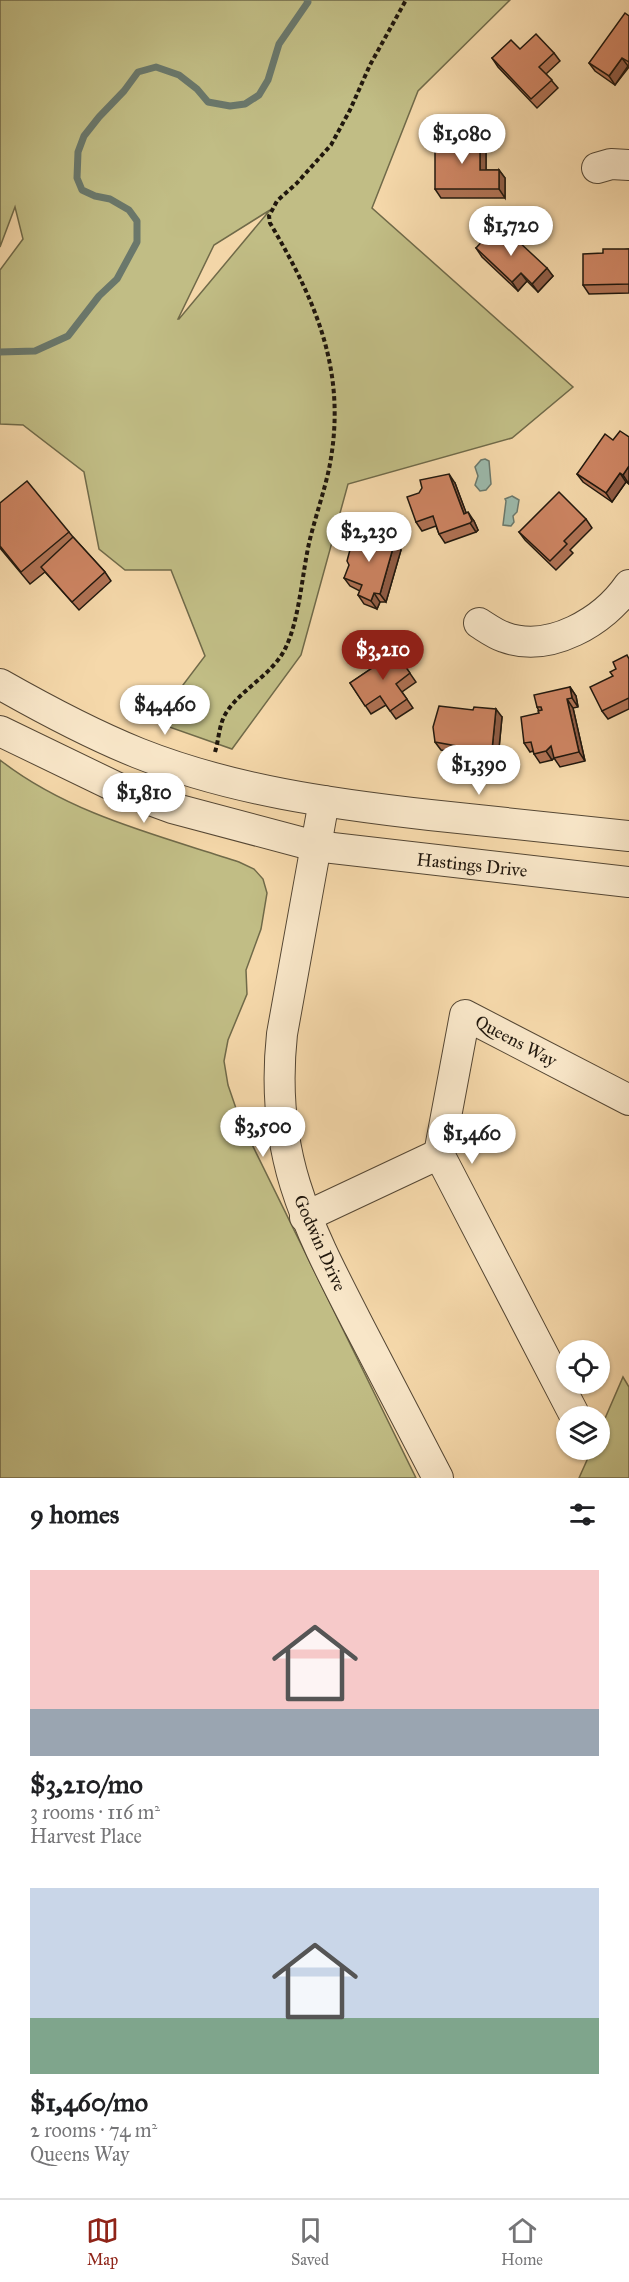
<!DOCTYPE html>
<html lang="en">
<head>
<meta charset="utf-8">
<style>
  body { margin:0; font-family:"IM FELL Great Primer",serif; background:#f6f6f6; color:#202124; height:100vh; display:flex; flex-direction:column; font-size:22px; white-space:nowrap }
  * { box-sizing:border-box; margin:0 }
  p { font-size:20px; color:#757577 }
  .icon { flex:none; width:33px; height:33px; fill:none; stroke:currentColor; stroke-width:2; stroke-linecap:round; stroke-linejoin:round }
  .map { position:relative; height:1478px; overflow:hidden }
  .details { display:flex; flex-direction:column; background:#fff; flex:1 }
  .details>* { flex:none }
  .controls { position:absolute; left:556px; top:1340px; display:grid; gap:12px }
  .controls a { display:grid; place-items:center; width:54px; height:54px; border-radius:50%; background:#fff; box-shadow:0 2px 4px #0004; font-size:30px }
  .price { position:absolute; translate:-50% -51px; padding:0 14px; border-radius:21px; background:#fff; color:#222; font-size:20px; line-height:39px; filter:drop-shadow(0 2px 3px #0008) }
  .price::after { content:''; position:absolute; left:50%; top:36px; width:18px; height:14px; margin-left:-9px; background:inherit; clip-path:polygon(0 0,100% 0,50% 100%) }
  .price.current { background:#8f2418; color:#fff }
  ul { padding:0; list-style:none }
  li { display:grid; align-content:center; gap:12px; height:318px; padding:0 30px }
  li span { display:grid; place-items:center; height:186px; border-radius:0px; color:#555 }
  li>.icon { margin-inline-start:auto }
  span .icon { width:108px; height:108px; fill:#fffc; stroke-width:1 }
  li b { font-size:26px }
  h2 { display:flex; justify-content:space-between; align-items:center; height:72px; padding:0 30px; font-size:26px }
  .dock { display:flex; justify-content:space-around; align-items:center; height:84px; border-top:2px solid #e0e0e0; background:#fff; font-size:16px; color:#757577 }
  .dock a { display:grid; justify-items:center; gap:3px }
  .dock .current { color:#8f2418 }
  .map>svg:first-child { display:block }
  .green { fill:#c1bd85; stroke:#706a49; stroke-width:1.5; fill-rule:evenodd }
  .water { fill:#9cb9ab; stroke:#6a786c; stroke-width:1.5 }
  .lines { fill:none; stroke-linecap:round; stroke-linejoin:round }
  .stream { stroke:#6a786c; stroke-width:7 }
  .minor-casing { stroke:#554734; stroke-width:32 }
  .path { stroke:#20170d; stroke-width:4; stroke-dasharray:4.5 3; stroke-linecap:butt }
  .minor { stroke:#f8e6c8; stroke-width:30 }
  .wall { fill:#b07254; stroke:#20170d; stroke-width:1.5 }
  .shaded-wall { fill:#905c45; stroke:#20170d; stroke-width:1.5 }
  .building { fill:#cd8462; stroke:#20170d; stroke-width:1.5 }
  .labels { text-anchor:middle; stroke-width:4.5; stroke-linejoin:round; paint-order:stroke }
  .street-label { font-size:18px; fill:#20170d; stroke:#f8e6c8 }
</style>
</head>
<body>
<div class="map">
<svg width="629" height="1478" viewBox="0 0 629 1478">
  <rect width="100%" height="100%" fill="#f5d8aa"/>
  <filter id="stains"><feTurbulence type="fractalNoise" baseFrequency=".00333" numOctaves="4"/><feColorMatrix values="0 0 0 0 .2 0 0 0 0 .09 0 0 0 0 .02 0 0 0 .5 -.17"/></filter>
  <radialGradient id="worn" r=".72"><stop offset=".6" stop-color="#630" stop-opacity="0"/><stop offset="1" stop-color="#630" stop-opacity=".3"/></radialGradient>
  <!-- green -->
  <g class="green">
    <path d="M0 0H510L418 91 372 208 573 387 512 438 348 484 301 655 232 749 155 722 205 656 171 570H125L99 549 84 472 23 425 0 424V270L23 239 15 207 0 247ZM270 210 179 319H178L214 245Z"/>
    <path d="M0 760C69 814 157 835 239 862L254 869 263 879 267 893 261 929 246 970 247 994 228 1040 224 1061 228 1085 240 1120 416 1478H0Z"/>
    <polygon points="623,1377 629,1387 629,1478 579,1478 592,1449 600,1449 600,1430"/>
  </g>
  <!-- water -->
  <g class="water">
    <polygon points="485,459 489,461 491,484 486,490 480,491 475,485 478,476 475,467 481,460"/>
    <polygon points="512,496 519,500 517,512 513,516 514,522 511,526 503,525 506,501 505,499"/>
  </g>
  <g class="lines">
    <!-- stream -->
    <polyline class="stream" points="0,352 35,351 68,336 99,296 117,279 137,242 137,221 129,210 110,199 95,196 82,190 77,178 78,152 84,136 99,117 124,91 138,72 156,67 179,75 197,89 208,102 230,106 245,104 259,95 268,80 279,44 308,2 307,0"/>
    <defs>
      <g id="minor">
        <polyline points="597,168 611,164 629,165"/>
        <path d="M479 623C487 628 495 634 504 637 550 654 604 621 629 585"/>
        <path d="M0 684C44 709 91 734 138 753 231 790 332 804 430 815 497 822 563 829 629 836"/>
        <polyline points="0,731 120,789 172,808 315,846 629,882"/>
        <path d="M324 801 282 1034C269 1155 307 1225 360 1328 386 1378 412 1428 438 1478"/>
        <polyline points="305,1217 439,1154"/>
        <polyline points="575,1416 439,1154 465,1015 629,1100"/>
      </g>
    </defs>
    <!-- minor casing -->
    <use href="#minor" class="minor-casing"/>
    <!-- path -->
    <path class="path" d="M215 752C219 739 219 724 226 713 241 689 272 675 285 649 300 619 302 572 310 539 316 515 324 492 329 469 348 374 317 303 270 223L269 216 277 201 296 184 331 145 350 110 370 65 406 0"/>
    <!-- minor -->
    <use href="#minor" class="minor"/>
  </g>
  <!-- wall -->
  <g class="wall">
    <polygon points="629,16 629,67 615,85 595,71 589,63"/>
    <polygon points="520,49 554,53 560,61 546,74 558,88 537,108 498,67 492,58"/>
    <polygon points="480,137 486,146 486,170 499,170 505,178 505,198 441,198 435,189"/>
    <polygon points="512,241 553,276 538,292 527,281 518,291 482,257 476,248"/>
    <polygon points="629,249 629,293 589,294 583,285 603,253"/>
    <polygon points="629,437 629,484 626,482 612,502 583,482 577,474 613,440"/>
    <polygon points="455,483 466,513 474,521 478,530 476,532 445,543 439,534 436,526 422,531 416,522"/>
    <polygon points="0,503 69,532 73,537 105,572 111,581 79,610 45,572 30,584 0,548"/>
    <polygon points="586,519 592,528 570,550 573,553 556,570 525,540 519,532"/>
    <polygon points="395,541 401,550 386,602 380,602 377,609 364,604 358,595 360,591 350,586 344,578"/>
    <polygon points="391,646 416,682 402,692 413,708 396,719 386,705 371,714 350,683 378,664 386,656"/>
    <polygon points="629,658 629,709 608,719 602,711 616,669"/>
    <polygon points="570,687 576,696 578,707 573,708 585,761 560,767 554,758 552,760 540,763 534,754 533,751 530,752 524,743 539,713 539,711 537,707"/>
    <polygon points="502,717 497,769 475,767 469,758 469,756 441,750 435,742"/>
  </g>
  <!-- shaded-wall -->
  <g class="shaded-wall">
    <polygon points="622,58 628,66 615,85 609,76"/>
    <polygon points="480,137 486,146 486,178 480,170"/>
    <polygon points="499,170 505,178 505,198 499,189"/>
    <polygon points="547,268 553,276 538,292 532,284"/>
    <polygon points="521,273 527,281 518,291 512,282"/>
    <polygon points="629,466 629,484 623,475"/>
    <polygon points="620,473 626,482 612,502 606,493"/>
    <polygon points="449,474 455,483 470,523 464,514"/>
    <polygon points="468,512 474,521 478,530 476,532 470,523"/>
    <polygon points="395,541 401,550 386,602 380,594"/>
    <polygon points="374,593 380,602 377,609 371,601"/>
    <polygon points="570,687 576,696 578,707 572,698"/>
    <polygon points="567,699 573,708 585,761 579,752"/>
    <polygon points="496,709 502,717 497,769 491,760"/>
    <polygon points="551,746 557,755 552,760 546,751"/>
  </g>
  <!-- building -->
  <g class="building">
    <polygon points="625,13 629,16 629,62 622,58 609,76 589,63"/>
    <polygon points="536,34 554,53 539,67 552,80 531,99 492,58 511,40 520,49"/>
    <polygon points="435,137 480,137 480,170 499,170 499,189 435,189"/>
    <polygon points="496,226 512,241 518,241 547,268 532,284 521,273 512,282 476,248"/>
    <polygon points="603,249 629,249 629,284 583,285 583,254 603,253"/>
    <polygon points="620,431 629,437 629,466 623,475 620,473 606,493 577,474 605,434 613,440"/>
    <polygon points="449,474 464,514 468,512 472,521 470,523 439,534 433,516 416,522 407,497 419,493 422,488 420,480"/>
    <polygon points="27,481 69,532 21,572 0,546 0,503"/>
    <polygon points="559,492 586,519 564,541 567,544 550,561 519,532"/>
    <polygon points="355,531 395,541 380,594 374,593 371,601 358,595 362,585 344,578 349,565 347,561"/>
    <polygon points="73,537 105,572 72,602 41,567"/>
    <polygon points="391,646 410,673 396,684 407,699 390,711 380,696 365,706 350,683 378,664 378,662 386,656 383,652"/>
    <polygon points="627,655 629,659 629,698 602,711 590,687 613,676 610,672 616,669 613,662"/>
    <polygon points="570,687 572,698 567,699 579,752 554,758 551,746 546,751 534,754 531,742 524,743 521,717 539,713 538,711 542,710 541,707 537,707 534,695"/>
    <polygon points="439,706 473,710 474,707 496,709 491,760 469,758 470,746 467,746 468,748 435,742 433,727"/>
  </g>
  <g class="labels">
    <!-- street labels -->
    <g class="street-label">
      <text transform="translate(472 865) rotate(6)" y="6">Hastings Drive</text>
      <text transform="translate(516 1041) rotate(28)" y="6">Queens Way</text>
      <text transform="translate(320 1243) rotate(66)" y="6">Godwin Drive</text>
    </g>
  </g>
  <rect width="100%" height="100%" filter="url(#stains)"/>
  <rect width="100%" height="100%" fill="url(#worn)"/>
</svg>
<div class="controls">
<a><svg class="icon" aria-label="locate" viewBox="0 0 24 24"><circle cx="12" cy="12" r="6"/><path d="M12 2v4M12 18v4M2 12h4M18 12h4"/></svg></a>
<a><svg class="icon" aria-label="layers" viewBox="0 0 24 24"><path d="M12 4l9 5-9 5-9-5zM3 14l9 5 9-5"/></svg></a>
</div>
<b class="price" style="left:462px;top:165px">$1,080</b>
<b class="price" style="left:511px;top:257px">$1,720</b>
<b class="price" style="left:369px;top:563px">$2,230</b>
<b class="price current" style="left:383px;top:681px">$3,210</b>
<b class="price" style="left:165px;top:736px">$4,460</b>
<b class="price" style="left:479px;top:796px">$1,390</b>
<b class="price" style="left:144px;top:824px">$1,810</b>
<b class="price" style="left:263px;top:1158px">$3,500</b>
<b class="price" style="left:472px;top:1165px">$1,460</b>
</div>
<section class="details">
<h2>9 homes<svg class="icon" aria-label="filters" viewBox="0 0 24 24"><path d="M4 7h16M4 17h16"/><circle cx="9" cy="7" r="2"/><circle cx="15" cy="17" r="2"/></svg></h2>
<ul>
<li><span style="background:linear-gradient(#f6c9c9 75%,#9aa5b1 0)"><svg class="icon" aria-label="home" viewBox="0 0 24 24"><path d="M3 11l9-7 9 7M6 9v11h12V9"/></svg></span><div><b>$3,210/mo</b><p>3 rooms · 116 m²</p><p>Harvest Place</p></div></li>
<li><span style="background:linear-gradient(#c9d6e8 70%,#7fa58c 0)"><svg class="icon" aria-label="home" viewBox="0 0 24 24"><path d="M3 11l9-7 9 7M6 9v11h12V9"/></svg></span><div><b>$1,460/mo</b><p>2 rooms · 74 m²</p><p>Queens Way</p></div></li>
</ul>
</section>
<nav class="dock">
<a class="current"><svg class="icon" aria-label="map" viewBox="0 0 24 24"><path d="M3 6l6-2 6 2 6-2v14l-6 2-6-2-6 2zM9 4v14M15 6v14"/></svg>Map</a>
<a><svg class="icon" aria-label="saved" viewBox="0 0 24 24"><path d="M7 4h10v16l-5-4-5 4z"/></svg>Saved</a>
<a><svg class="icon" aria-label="home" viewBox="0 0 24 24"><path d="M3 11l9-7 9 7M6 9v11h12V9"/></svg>Home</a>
</nav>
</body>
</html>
